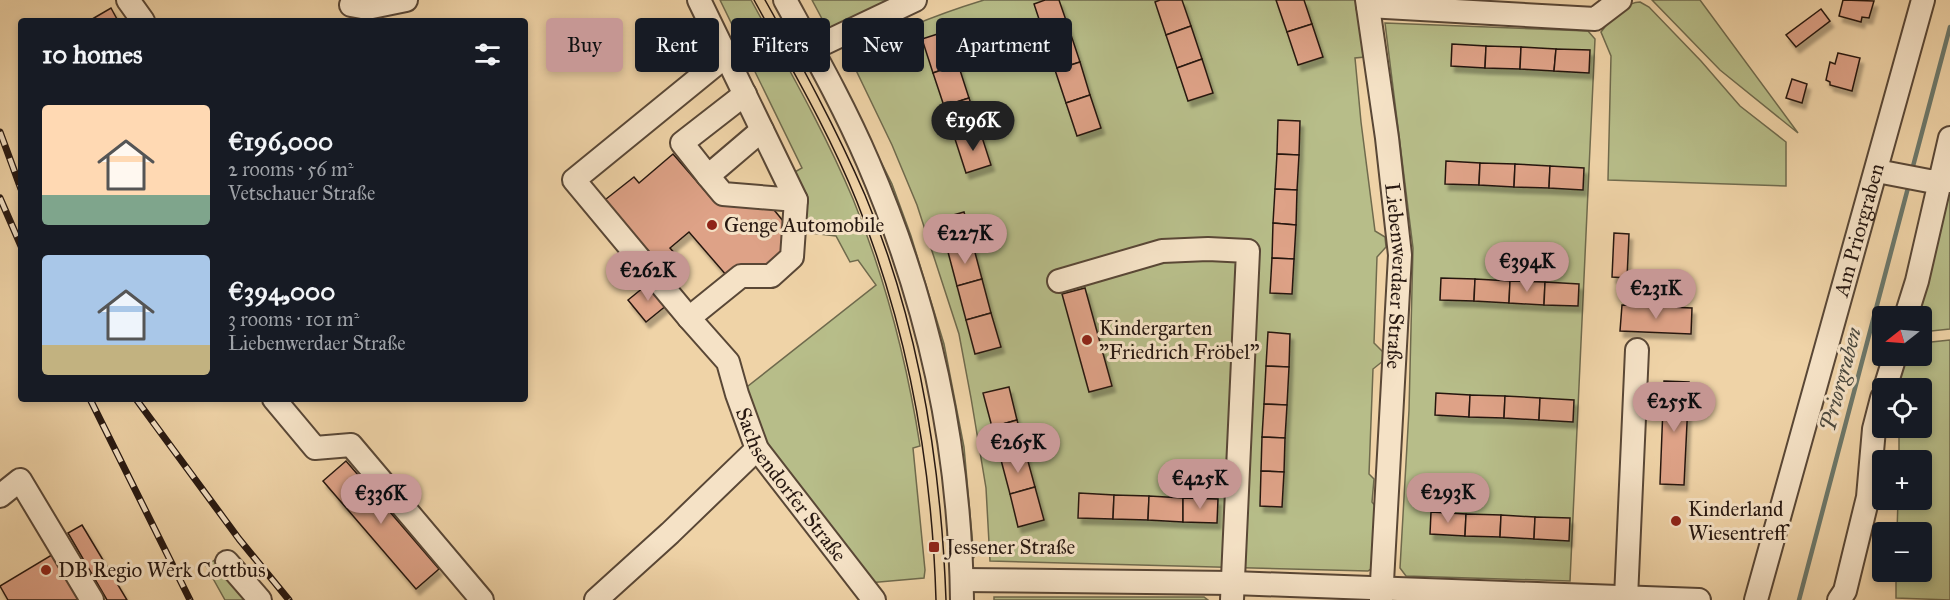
<!DOCTYPE html>
<html lang="en">
<head>
<meta charset="utf-8">
<style>
  body { margin:0; font-family:"IM FELL Great Primer",serif; background:#20242c; color:#f1f3f6; height:100vh; display:flex; flex-direction:column; font-size:22px; white-space:nowrap }
  * { box-sizing:border-box; margin:0 }
  p { font-size:20px; color:#9ea1a6 }
  .icon { flex:none; width:33px; height:33px; fill:none; stroke:currentColor; stroke-width:2; stroke-linecap:round; stroke-linejoin:round }
  .map { position:relative; flex:1; overflow:hidden }
  .panel { position:absolute; left:18px; top:18px; width:510px; height:384px; display:flex; flex-direction:column; background:#171b24; border-radius:6px; box-shadow:0 3px 9px #0003 }
  .panel>* { flex:none }
  .top-card { position:absolute; left:546px; top:18px; width:570px; height:54px; display:flex; gap:12px }
  .needle { width:39px; rotate:253deg }
  .controls { position:absolute; left:1872px; top:306px; display:grid; gap:12px }
  .controls a { display:grid; place-items:center; width:60px; height:60px; border-radius:6px; background:#171b24; box-shadow:0 3px 9px #0003; font-size:30px }
  .price { position:absolute; translate:-50% -51px; padding:0 14px; border-radius:21px; background:#c59692; color:#111; font-size:20px; line-height:39px; filter:drop-shadow(0 2px 3px #0008) }
  .price::after { content:''; position:absolute; left:50%; top:36px; width:18px; height:14px; margin-left:-9px; background:inherit; clip-path:polygon(0 0,100% 0,50% 100%) }
  .price.current { background:#222; color:#fff }
  ul { padding:0; list-style:none }
  li { display:flex; align-items:center; gap:18px; height:150px; padding:0 24px }
  li span { display:grid; place-items:center; flex:none; width:168px; height:120px; border-radius:6px; color:#555 }
  li>.icon { margin-inline-start:auto }
  span .icon { width:72px; height:72px; fill:#fffc; stroke-width:1 }
  li b { font-size:26px }
  h2 { display:flex; justify-content:space-between; align-items:center; height:72px; padding:0 24px; font-size:26px }
  .pill { padding:0 21px; border-radius:6px; background:#171b24; box-shadow:0 3px 9px #0003; font-size:21px; line-height:54px }
  .pill.current { background:#c59692; color:#111 }
  .map>svg:first-child { display:block }
  .green { fill:#b7bd89; stroke:#6f6a4d; stroke-width:1.5 }
  .lines { fill:none; stroke-linecap:round; stroke-linejoin:round }
  .stream { stroke:#6c786b; stroke-width:4.5 }
  .building { fill:#dea287; stroke:#271811; stroke-width:1.5; filter:url(#shadow) }
  .minor-casing { stroke:#594736; stroke-width:26 }
  .minor { stroke:#f5e2c6; stroke-width:22 }
  .tram { stroke:#271811; stroke-width:1.5 }
  .rail-casing { stroke:#271811; stroke-width:7 }
  .rail { stroke:#f5e2c6; stroke-width:4.5; stroke-dasharray:14; stroke-linecap:butt }
  .poi-dot { fill:#8f2418; stroke:#f5e2c6; stroke-width:2 }
  .labels { text-anchor:middle; stroke-width:6; stroke-linejoin:round; paint-order:stroke }
  .poi-label { font-size:21px; fill:#271811; stroke:#f5e2c6; text-anchor:start }
  .street-label { font-size:21px; fill:#271811; stroke:#f5e2c6 }
  .water-label { font-size:22px; font-style:italic; fill:#4a483e; stroke:#f5e2c6 }
</style>
</head>
<body>
<div class="map">
<svg width="1950" height="600" viewBox="0 0 1950 600">
  <defs>
    <filter id="shadow"><feDropShadow dx="3.5" dy="6" stdDeviation="1.5" flood-color="#0004"/></filter>
  </defs>
  <rect width="100%" height="100%" fill="#efd3a7"/>
  <filter id="stains"><feTurbulence type="fractalNoise" baseFrequency=".00333" numOctaves="4"/><feColorMatrix values="0 0 0 0 .2 0 0 0 0 .09 0 0 0 0 .02 0 0 0 .5 -.17"/></filter>
  <radialGradient id="worn" r=".72"><stop offset=".6" stop-color="#630" stop-opacity="0"/><stop offset="1" stop-color="#630" stop-opacity=".3"/></radialGradient>
  <!-- green -->
  <g class="green">
    <path d="M720 0H751C787 66 824 130 853 199 885 278 907 362 920 446L913 448 925 570 924 578 868 583 765 451 743 390 876 285 858 260 850 262 836 236 803 232 793 173 802 168Z"/>
    <polygon points="812,0 896,0 828,30"/>
    <path d="M984 0H1357L1365 57 1355 58 1361 122 1375 231 1385 237 1386 247 1377 257 1374 343 1383 352V361L1373 369 1369 474 1374 479 1372 502 1376 507 1375 566 1368 571 990 561 986 488 971 398 959 334 917 205 892 145 854 66C853 42 961 7 984 0Z"/>
    <polygon points="1652,0 1700,0 1798,133 1720,70"/>
    <path d="M1640 2 1649 7 1701 61 1740 106 1786 142V186L1608 180 1611 56 1601 32C1609 21 1625 2 1640 2Z"/>
    <polygon points="1385,23 1588,31 1595,39 1570,581 1406,576 1400,568 1409,410 1413,248"/>
    <polygon points="854,107 892,184 911,236 944,344 964,447 974,558 971,553 966,495"/>
    <polygon points="1950,186 1950,329 1922,332 1922,316 1913,316"/>
    <polygon points="1950,340 1950,600 1896,598 1896,572 1922,572 1922,532 1897,532 1898,500 1922,500 1922,460 1899,460 1899,428 1922,428 1922,388 1900,388 1901,356 1922,356 1922,343"/>
    <polygon points="225,553 267,600 225,600 206,566"/>
    <polygon points="994,597 1204,597 1208,600 994,600"/>
  </g>
  <g class="lines">
    <!-- stream -->
    <g class="stream">
      <polyline points="1912,170 1950,27"/>
      <polyline points="1799,600 1909,184"/>
    </g>
  </g>
  <!-- building -->
  <g class="building">
    <polygon points="1045,0 1059,0 1069,29 1045,37 1034,4"/>
    <polygon points="1160,0 1182,0 1191,26 1166,35 1155,2"/>
    <polygon points="1276,0 1304,0 1312,24 1287,32"/>
    <polygon points="1843,0 1874,1 1869,18 1862,17 1861,22 1839,16"/>
    <polygon points="111,8 118,21 89,21 94,18"/>
    <polygon points="1821,9 1830,21 1796,47 1786,35"/>
    <polygon points="1312,24 1323,57 1298,65 1287,32"/>
    <polygon points="1191,26 1202,59 1177,68 1166,35"/>
    <polygon points="1069,29 1080,62 1055,70 1045,37"/>
    <polygon points="947,31 958,64 933,73 922,39"/>
    <polygon points="1452,44 1486,46 1485,68 1451,66"/>
    <polygon points="1486,46 1521,47 1520,69 1485,68"/>
    <polygon points="1521,47 1556,49 1554,71 1520,69"/>
    <polygon points="1556,49 1590,50 1589,73 1554,71"/>
    <polygon points="1838,53 1860,58 1852,91 1830,85 1830,82 1826,80 1830,62 1835,64"/>
    <polygon points="1202,59 1213,93 1188,101 1177,68"/>
    <polygon points="1080,62 1090,95 1066,103 1055,70"/>
    <polygon points="958,64 969,98 944,106 933,73"/>
    <polygon points="1792,79 1807,84 1802,103 1786,98"/>
    <polygon points="1090,95 1101,128 1077,136 1066,103"/>
    <polygon points="969,98 980,131 955,139 944,106"/>
    <polygon points="1278,120 1300,121 1299,155 1277,154"/>
    <polygon points="980,131 991,165 966,173 955,139"/>
    <polygon points="673,154 712,199 770,205 788,227 784,252 765,269 727,276 689,232 670,248 677,256 661,271 601,203 634,177 639,183"/>
    <polygon points="1277,154 1299,155 1297,190 1275,189"/>
    <polygon points="1446,161 1480,163 1479,185 1445,184"/>
    <polygon points="1480,163 1515,164 1514,187 1479,185"/>
    <polygon points="1515,164 1550,166 1549,188 1514,187"/>
    <polygon points="1550,166 1584,168 1583,190 1549,188"/>
    <polygon points="1275,189 1297,190 1296,225 1273,223"/>
    <polygon points="964,212 973,245 948,252 939,219"/>
    <polygon points="1273,223 1296,225 1294,259 1272,258"/>
    <polygon points="1614,233 1629,234 1627,278 1612,277"/>
    <polygon points="973,245 982,279 957,286 948,252"/>
    <polygon points="1272,258 1294,259 1292,294 1270,293"/>
    <polygon points="1441,278 1475,279 1474,301 1440,300"/>
    <polygon points="982,279 991,313 966,320 957,286"/>
    <polygon points="1475,279 1510,281 1509,303 1474,301"/>
    <polygon points="1510,281 1545,282 1544,305 1509,303"/>
    <polygon points="1545,282 1579,284 1578,306 1544,305"/>
    <polygon points="649,283 667,305 646,322 628,300"/>
    <polygon points="1085,288 1112,386 1089,392 1062,294"/>
    <polygon points="1622,305 1692,308 1691,334 1620,331"/>
    <polygon points="991,313 1001,347 975,354 966,320"/>
    <polygon points="1268,332 1290,334 1289,367 1266,366"/>
    <polygon points="1266,366 1289,367 1287,405 1264,404"/>
    <polygon points="1664,381 1689,382 1684,485 1660,484"/>
    <polygon points="1009,387 1017,420 992,427 983,393"/>
    <polygon points="1436,393 1470,395 1469,417 1435,415"/>
    <polygon points="1470,395 1505,396 1504,418 1469,417"/>
    <polygon points="1505,396 1540,398 1539,420 1504,418"/>
    <polygon points="1540,398 1574,400 1573,422 1539,420"/>
    <polygon points="1264,404 1287,405 1285,438 1262,437"/>
    <polygon points="1017,420 1026,454 1001,460 992,427"/>
    <polygon points="1262,437 1285,438 1284,472 1261,471"/>
    <polygon points="1026,454 1035,487 1010,494 1001,460"/>
    <polygon points="346,461 439,569 416,589 323,481"/>
    <polygon points="1261,471 1284,472 1282,507 1260,506"/>
    <polygon points="1035,487 1044,520 1018,527 1010,494"/>
    <polygon points="1079,493 1114,495 1113,519 1078,518"/>
    <polygon points="1114,495 1149,496 1148,520 1113,519"/>
    <polygon points="1149,496 1183,498 1183,522 1148,520"/>
    <polygon points="1183,498 1218,499 1217,523 1183,522"/>
    <polygon points="1431,512 1466,514 1465,536 1430,534"/>
    <polygon points="1466,514 1501,515 1500,537 1465,536"/>
    <polygon points="1501,515 1535,517 1534,539 1500,537"/>
    <polygon points="1535,517 1570,518 1569,541 1534,539"/>
    <polygon points="82,525 127,600 107,600 68,533"/>
    <polygon points="55,553 83,600 8,600 0,586"/>
  </g>
  <g class="lines">
    <defs>
      <g id="minor">
        <polyline points="128,0 143,21"/>
        <path id="s1" d="M699 0 796 200 792 257 771 276H741L689 318 728 362 737 394 757 449 874 600"/>
        <path d="M785 0C814 53 844 106 868 162 929 304 960 445 962 600"/>
        <path id="s2" d="M1367 0 1387 138 1400 255 1381 600"/>
        <polyline points="351,5 367,8 406,0"/>
        <polyline points="1368,6 1595,19 1620,0"/>
        <polyline points="812,49 915,0"/>
        <polyline points="745,94 682,143 708,176 762,130"/>
        <polyline points="1877,171 1929,181 1950,181"/>
        <polyline points="708,176 723,194 796,200"/>
        <polyline points="1059,281 1162,251 1208,249 1248,251 1232,600"/>
        <polyline points="1906,316 1917,281 1950,138"/>
        <polyline points="689,318 574,180 726,56"/>
        <polyline points="1885,388 1895,356"/>
        <polyline points="274,399 315,448 351,445 482,600"/>
        <polyline points="0,496 20,480 92,600"/>
        <polyline points="227,562 260,600"/>
        <polyline points="962,580 1233,583 1699,600"/>
        <polyline points="1626,598 1637,350"/>
        <polyline points="596,600 670,533 757,449"/>
        <path id="s3" d="M1756 600 1923 0"/>
        <polyline points="1839,600 1845,591 1868,497 1874,429 1882,398"/>
      </g>
    </defs>
    <!-- minor casing -->
    <use href="#minor" class="minor-casing"/>
    <!-- minor -->
    <use href="#minor" class="minor"/>
    <!-- tram -->
    <g class="tram">
      <path d="M754 0C790 66 829 132 857 202 908 330 932 463 936 600"/>
      <path d="M765 0C801 64 836 128 865 195 919 323 941 462 946 600"/>
    </g>
    <defs>
      <g id="rail">
        <polyline points="0,132 21,189"/>
        <polyline points="0,198 21,246"/>
        <polyline points="90,399 190,600"/>
        <polyline points="136,399 239,539 289,600"/>
      </g>
    </defs>
    <!-- rail casing -->
    <use href="#rail" class="rail-casing"/>
    <!-- rail -->
    <use href="#rail" class="rail"/>
  </g>
  <!-- markers -->
  <g class="poi-dot">
    <circle cx="712" cy="225" r="6"/>
    <circle cx="1087" cy="340" r="6"/>
    <circle cx="1676" cy="521" r="6"/>
    <rect x="928" y="541" width="12" height="12" rx="3"/>
    <circle cx="46" cy="570" r="6"/>
  </g>
  <g class="labels">
    <!-- poi labels -->
    <g class="poi-label">
      <text x="724" y="232">Genge Automobile</text>
      <text x="1099" y="335">Kindergarten<tspan x="1099" dy="24">"Friedrich Fröbel"</tspan></text>
      <text x="1688" y="516">Kinderland<tspan x="1688" dy="24">Wiesentreff</tspan></text>
      <text x="946" y="554">Jessener Straße</text>
      <text x="58" y="577">DB Regio Werk Cottbus</text>
    </g>
    <!-- street labels -->
    <g class="street-label">
      <text dy="7" stroke="none"><textPath href="#s3" startOffset="384">Am Priorgraben</textPath></text>
      <text dy="7" stroke="none"><textPath href="#s2" startOffset="278">Liebenwerdaer Straße</textPath></text>
      <text dy="7" stroke="none"><textPath href="#s1" startOffset="603">Sachsendorfer Straße</textPath></text>
    </g>
    <!-- water labels -->
    <g class="water-label">
      <text transform="translate(1840 379) rotate(-75)" y="8">Priorgraben</text>
    </g>
  </g>
  <rect width="100%" height="100%" filter="url(#stains)"/>
  <rect width="100%" height="100%" fill="url(#worn)"/>
</svg>
<div class="controls">
<a><svg class="needle" viewBox="-14 -14 28 28"><path d="M0-13l5 13h-10z" fill="#e53935"/><path d="M0 13l5-13h-10z" fill="#9ea1a6"/></svg></a>
<a><svg class="icon" aria-label="locate" viewBox="0 0 24 24"><circle cx="12" cy="12" r="6"/><path d="M12 2v4M12 18v4M2 12h4M18 12h4"/></svg></a>
<a>+</a>
<a>−</a>
</div>
<b class="price current" style="left:973px;top:152px">€196K</b>
<b class="price" style="left:965px;top:265px">€227K</b>
<b class="price" style="left:1527px;top:293px">€394K</b>
<b class="price" style="left:648px;top:302px">€262K</b>
<b class="price" style="left:1656px;top:320px">€231K</b>
<b class="price" style="left:1674px;top:433px">€255K</b>
<b class="price" style="left:1018px;top:474px">€265K</b>
<b class="price" style="left:1200px;top:510px">€425K</b>
<b class="price" style="left:1448px;top:524px">€293K</b>
<b class="price" style="left:381px;top:525px">€336K</b>
<div class="top-card">
<a class="pill current">Buy</a>
<a class="pill">Rent</a>
<a class="pill">Filters</a>
<a class="pill">New</a>
<a class="pill">Apartment</a>
</div>
<section class="panel">
<h2>10 homes<svg class="icon" aria-label="filters" viewBox="0 0 24 24"><path d="M4 7h16M4 17h16"/><circle cx="9" cy="7" r="2"/><circle cx="15" cy="17" r="2"/></svg></h2>
<ul>
<li><span style="background:linear-gradient(#ffd9b3 75%,#7fa58c 0)"><svg class="icon" aria-label="home" viewBox="0 0 24 24"><path d="M3 11l9-7 9 7M6 9v11h12V9"/></svg></span><div><b>€196,000</b><p>2 rooms · 56 m²</p><p>Vetschauer Straße</p></div></li>
<li><span style="background:linear-gradient(#a9c7e8 75%,#c2b280 0)"><svg class="icon" aria-label="home" viewBox="0 0 24 24"><path d="M3 11l9-7 9 7M6 9v11h12V9"/></svg></span><div><b>€394,000</b><p>3 rooms · 101 m²</p><p>Liebenwerdaer Straße</p></div></li>
</ul>
</section>
</div>
</body>
</html>
